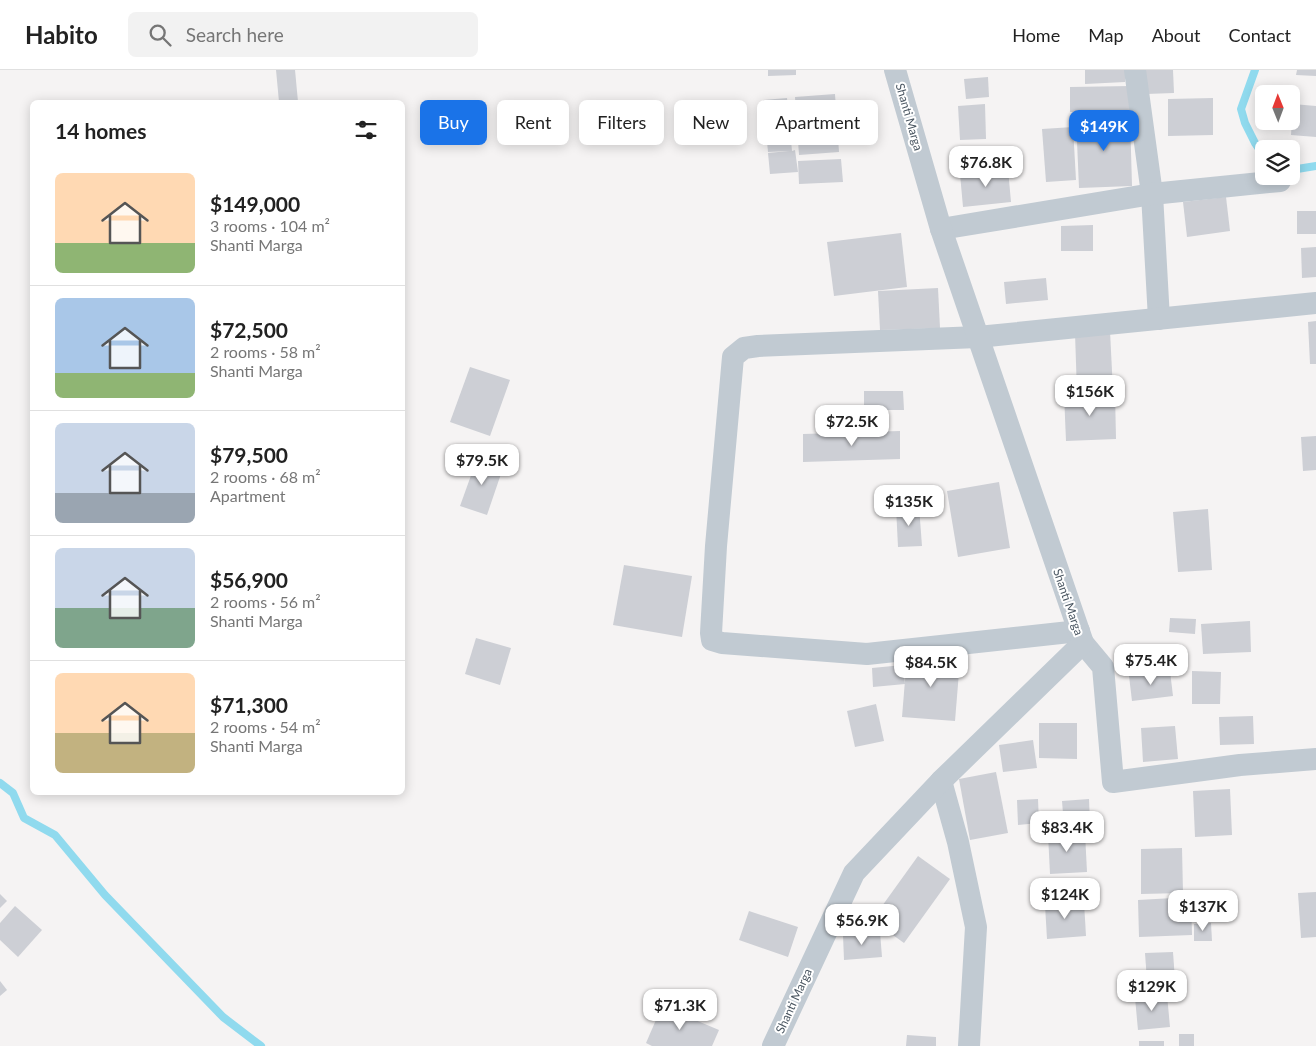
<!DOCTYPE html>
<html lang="en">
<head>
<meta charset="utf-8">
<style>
  body { margin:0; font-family:Lato,sans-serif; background:#f2f2f2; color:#222; height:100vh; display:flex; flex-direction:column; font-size:19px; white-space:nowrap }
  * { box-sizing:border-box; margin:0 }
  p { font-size:16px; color:#767676 }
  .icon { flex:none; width:28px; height:28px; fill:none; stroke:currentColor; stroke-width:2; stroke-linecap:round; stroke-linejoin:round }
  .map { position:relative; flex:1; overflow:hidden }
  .details { position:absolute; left:30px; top:30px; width:375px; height:695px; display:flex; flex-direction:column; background:#fff; border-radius:8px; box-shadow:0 2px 12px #0003 }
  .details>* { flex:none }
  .banner { position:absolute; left:420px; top:30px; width:475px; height:45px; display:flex; gap:10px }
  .needle { width:32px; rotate:359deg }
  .fabs { position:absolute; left:1255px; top:15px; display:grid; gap:10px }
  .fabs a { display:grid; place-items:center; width:45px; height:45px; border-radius:8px; background:#fff; box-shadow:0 2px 12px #0003; font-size:25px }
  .price { position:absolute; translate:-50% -42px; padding:0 11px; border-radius:10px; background:#fff; color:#222; font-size:16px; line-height:32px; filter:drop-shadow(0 1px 2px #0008) }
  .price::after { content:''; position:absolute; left:50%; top:30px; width:15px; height:11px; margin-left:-8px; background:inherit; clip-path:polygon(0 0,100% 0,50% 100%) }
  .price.on { background:#1a73e8; color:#fff }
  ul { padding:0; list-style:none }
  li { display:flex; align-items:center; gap:15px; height:125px; padding:0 25px }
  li+li { border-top:1px solid #e0e0e0 }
  li span { display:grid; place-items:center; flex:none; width:140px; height:100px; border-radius:8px; color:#555 }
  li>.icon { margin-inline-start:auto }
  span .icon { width:60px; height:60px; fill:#fffc; stroke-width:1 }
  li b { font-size:21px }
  h2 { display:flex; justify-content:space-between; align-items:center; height:60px; padding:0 25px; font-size:21px }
  .pill { padding:0 18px; border-radius:8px; background:#fff; box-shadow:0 2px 12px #0003; font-size:18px; line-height:45px }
  .pill.on { background:#1a73e8; color:#fff }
  header { display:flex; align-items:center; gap:30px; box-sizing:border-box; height:70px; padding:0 25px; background:#fff; border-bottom:1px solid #e0e0e0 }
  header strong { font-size:24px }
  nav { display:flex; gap:28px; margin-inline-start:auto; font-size:18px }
  .search { width:350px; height:45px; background:#f2f2f2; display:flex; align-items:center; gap:12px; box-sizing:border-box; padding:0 18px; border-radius:8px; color:#767676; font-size:19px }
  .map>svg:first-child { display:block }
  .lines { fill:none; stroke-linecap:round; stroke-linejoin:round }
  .stream { stroke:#90daee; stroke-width:8 }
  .building { fill:#cdcfd5 }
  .street { stroke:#c1cad2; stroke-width:22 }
  .labels { text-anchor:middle; stroke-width:4; stroke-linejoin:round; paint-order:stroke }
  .street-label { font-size:12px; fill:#4a5661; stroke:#fff }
</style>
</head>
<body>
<header>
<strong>Habito</strong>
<div class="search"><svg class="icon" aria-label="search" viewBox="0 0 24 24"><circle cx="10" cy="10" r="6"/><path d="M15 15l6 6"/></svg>Search here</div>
<nav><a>Home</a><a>Map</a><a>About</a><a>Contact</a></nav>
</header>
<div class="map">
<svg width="1316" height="976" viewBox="0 0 1316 976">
  <rect width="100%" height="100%" fill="#f5f3f3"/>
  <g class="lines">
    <!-- stream -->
    <g class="stream">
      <polyline points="1255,0 1241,39 1245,53 1255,73 1264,86"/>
      <polyline points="1291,100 1316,96"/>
      <polyline points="0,713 13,723 24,748 55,765 105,825 223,947 261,976"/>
    </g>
  </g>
  <!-- building -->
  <g class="building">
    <polygon points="276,0 295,0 298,32 279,32"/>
    <polygon points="768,0 796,0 796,5 768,6"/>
    <polygon points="1085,0 1125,0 1125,12 1085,14"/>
    <polygon points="1146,0 1173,0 1174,23 1146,24"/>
    <polygon points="1297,0 1316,0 1316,6 1296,5"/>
    <polygon points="988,7 989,27 966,29 964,9"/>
    <polygon points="1131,16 1131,42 1070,42 1070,17"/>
    <polygon points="835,24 839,82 799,85 795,27"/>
    <polygon points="787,28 792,81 795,80 798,102 770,104 768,83 789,81 768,82 763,30"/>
    <polygon points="1213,28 1213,65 1168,66 1168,29"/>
    <polygon points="985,34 986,69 960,70 958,36"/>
    <polygon points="1293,34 1316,36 1316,67 1291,65"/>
    <polygon points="1130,46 1132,116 1079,118 1076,48"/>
    <polygon points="1073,57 1076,110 1046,112 1042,59"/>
    <polygon points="841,89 843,112 799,114 798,91"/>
    <polygon points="1008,99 1011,132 963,137 960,104"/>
    <polygon points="1226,127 1230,161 1187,167 1183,132"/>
    <rect x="1297" y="141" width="19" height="23"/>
    <polygon points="1093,155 1093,181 1061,181 1061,156"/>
    <polygon points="901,163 907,217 834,226 827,172"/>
    <polygon points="1316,177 1316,207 1302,208 1301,178"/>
    <polygon points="1046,208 1048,230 1006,234 1004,212"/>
    <polygon points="938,218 940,258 880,260 878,221"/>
    <polygon points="1316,251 1316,294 1310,294 1308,252"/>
    <polygon points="1110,261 1113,321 1077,323 1075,263"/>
    <polygon points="470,297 510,310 490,366 450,352"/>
    <polygon points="864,321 903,321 904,340 864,340"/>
    <polygon points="1115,323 1116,369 1066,371 1064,324"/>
    <polygon points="900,361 900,389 803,392 803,364"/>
    <polygon points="1316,366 1316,400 1303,401 1301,367"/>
    <polygon points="478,386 504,395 487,445 460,436"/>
    <polygon points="999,412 1010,478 958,487 947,421"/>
    <polygon points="919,436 922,476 898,477 896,437"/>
    <polygon points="1208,439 1212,500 1178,502 1173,442"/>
    <polygon points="624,495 692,506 682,567 613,555"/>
    <polygon points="1170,548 1196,549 1195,564 1169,562"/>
    <polygon points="1250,551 1251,582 1203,584 1201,554"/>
    <polygon points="476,568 511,578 500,615 465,604"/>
    <polygon points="907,586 960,590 955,651 902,647"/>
    <polygon points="903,595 905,614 873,617 872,598"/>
    <polygon points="1170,601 1173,626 1132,631 1129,606"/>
    <polygon points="1192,601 1221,602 1220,634 1192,634"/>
    <polygon points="876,634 884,671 855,677 847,641"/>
    <polygon points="1253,646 1254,674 1220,675 1219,647"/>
    <polygon points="1039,653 1077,653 1077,689 1039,688"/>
    <polygon points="1175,656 1178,689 1143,692 1141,658"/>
    <polygon points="1033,670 1037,698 1003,702 999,675"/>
    <polygon points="996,702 1008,763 970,770 959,709"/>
    <polygon points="1230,719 1232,765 1195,767 1193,721"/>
    <polygon points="1038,729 1039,753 1018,755 1017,730"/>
    <polygon points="1089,729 1090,754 1064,756 1062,731"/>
    <polygon points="1085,763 1087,802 1050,804 1048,764"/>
    <polygon points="1182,778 1183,823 1141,824 1141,779"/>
    <polygon points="918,786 950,809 904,873 872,850"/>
    <polygon points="1316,822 1316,867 1301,868 1298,823"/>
    <polygon points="0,824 7,831 0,838"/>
    <polygon points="1191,827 1192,865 1139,867 1138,830"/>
    <polygon points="1084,832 1086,866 1047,869 1045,835"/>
    <polygon points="15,836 42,860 18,887 0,870 0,853"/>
    <polygon points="749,841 798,857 788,887 739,870"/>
    <polygon points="1211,853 1212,871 1194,871 1194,854"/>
    <polygon points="880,862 882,887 844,890 843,865"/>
    <polygon points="1173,882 1175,910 1147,911 1145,883"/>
    <polygon points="0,911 7,920 0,926"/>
    <polygon points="1167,925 1170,957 1138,960 1135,928"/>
    <polygon points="662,936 719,960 712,976 652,976 646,973"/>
    <rect x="1179" y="964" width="15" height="12"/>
    <polygon points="907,965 936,967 936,976 906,976"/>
    <rect x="1139" y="971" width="25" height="5"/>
  </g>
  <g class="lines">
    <!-- street -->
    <g class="street">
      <polyline points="1135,0 1152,124 1159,249"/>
      <polyline points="941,159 1152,124 1280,111"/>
      <polyline points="1079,561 867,584 722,573 712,570 711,563 716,476 733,287 744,278 758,276 978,267 1316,233"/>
      <polyline points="1083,573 1103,597 1113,712 1240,695 1316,689"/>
      <polyline points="941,711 958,772 976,857 969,976"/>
      <polyline points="773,976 854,803 941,711 1083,573 941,159 895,0"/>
    </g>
  </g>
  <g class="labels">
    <!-- street labels -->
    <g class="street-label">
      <text transform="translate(909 47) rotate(74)" y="4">Shanti Marga</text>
      <text transform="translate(1068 532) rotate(71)" y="4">Shanti Marga</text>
      <text transform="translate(794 931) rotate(-65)" y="4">Shanti Marga</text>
    </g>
  </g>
</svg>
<div class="fabs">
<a><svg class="needle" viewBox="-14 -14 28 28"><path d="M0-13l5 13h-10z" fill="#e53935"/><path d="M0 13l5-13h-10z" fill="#767676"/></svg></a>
<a><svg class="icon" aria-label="layers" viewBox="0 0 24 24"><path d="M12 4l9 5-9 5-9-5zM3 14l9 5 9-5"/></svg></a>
</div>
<b class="price on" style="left:1104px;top:82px">$149K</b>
<b class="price" style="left:986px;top:118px">$76.8K</b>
<b class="price" style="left:1090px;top:347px">$156K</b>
<b class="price" style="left:852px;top:377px">$72.5K</b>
<b class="price" style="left:482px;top:416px">$79.5K</b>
<b class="price" style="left:909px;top:457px">$135K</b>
<b class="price" style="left:1151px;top:616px">$75.4K</b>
<b class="price" style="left:931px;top:618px">$84.5K</b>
<b class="price" style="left:1067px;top:783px">$83.4K</b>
<b class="price" style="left:1065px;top:850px">$124K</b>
<b class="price" style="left:1203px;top:862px">$137K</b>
<b class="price" style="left:862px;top:876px">$56.9K</b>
<b class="price" style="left:1152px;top:942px">$129K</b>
<b class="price" style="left:680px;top:961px">$71.3K</b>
<div class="banner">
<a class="pill on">Buy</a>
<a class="pill">Rent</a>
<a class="pill">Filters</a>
<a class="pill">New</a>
<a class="pill">Apartment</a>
</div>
<section class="details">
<h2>14 homes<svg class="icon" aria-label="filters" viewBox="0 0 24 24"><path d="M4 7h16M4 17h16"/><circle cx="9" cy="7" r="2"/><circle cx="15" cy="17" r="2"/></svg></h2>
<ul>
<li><span style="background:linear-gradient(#ffd9b3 70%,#8fb573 0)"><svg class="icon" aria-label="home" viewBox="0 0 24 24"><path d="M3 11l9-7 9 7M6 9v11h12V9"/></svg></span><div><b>$149,000</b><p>3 rooms · 104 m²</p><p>Shanti Marga</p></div></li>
<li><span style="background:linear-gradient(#a9c7e8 75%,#8fb573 0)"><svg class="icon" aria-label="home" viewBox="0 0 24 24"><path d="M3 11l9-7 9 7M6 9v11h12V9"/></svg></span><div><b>$72,500</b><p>2 rooms · 58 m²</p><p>Shanti Marga</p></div></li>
<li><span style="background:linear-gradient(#c9d6e8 70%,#9aa5b1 0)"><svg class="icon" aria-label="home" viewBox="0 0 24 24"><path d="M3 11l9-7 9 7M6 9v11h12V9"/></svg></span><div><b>$79,500</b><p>2 rooms · 68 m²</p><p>Apartment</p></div></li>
<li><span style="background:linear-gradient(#c9d6e8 60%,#7fa58c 0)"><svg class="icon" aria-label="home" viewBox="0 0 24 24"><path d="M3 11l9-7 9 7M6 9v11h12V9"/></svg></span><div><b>$56,900</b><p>2 rooms · 56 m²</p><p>Shanti Marga</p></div></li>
<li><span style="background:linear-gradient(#ffd9b3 60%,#c2b280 0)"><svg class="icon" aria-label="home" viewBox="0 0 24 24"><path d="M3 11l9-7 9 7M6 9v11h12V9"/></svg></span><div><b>$71,300</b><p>2 rooms · 54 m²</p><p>Shanti Marga</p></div></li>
</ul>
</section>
</div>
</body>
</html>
